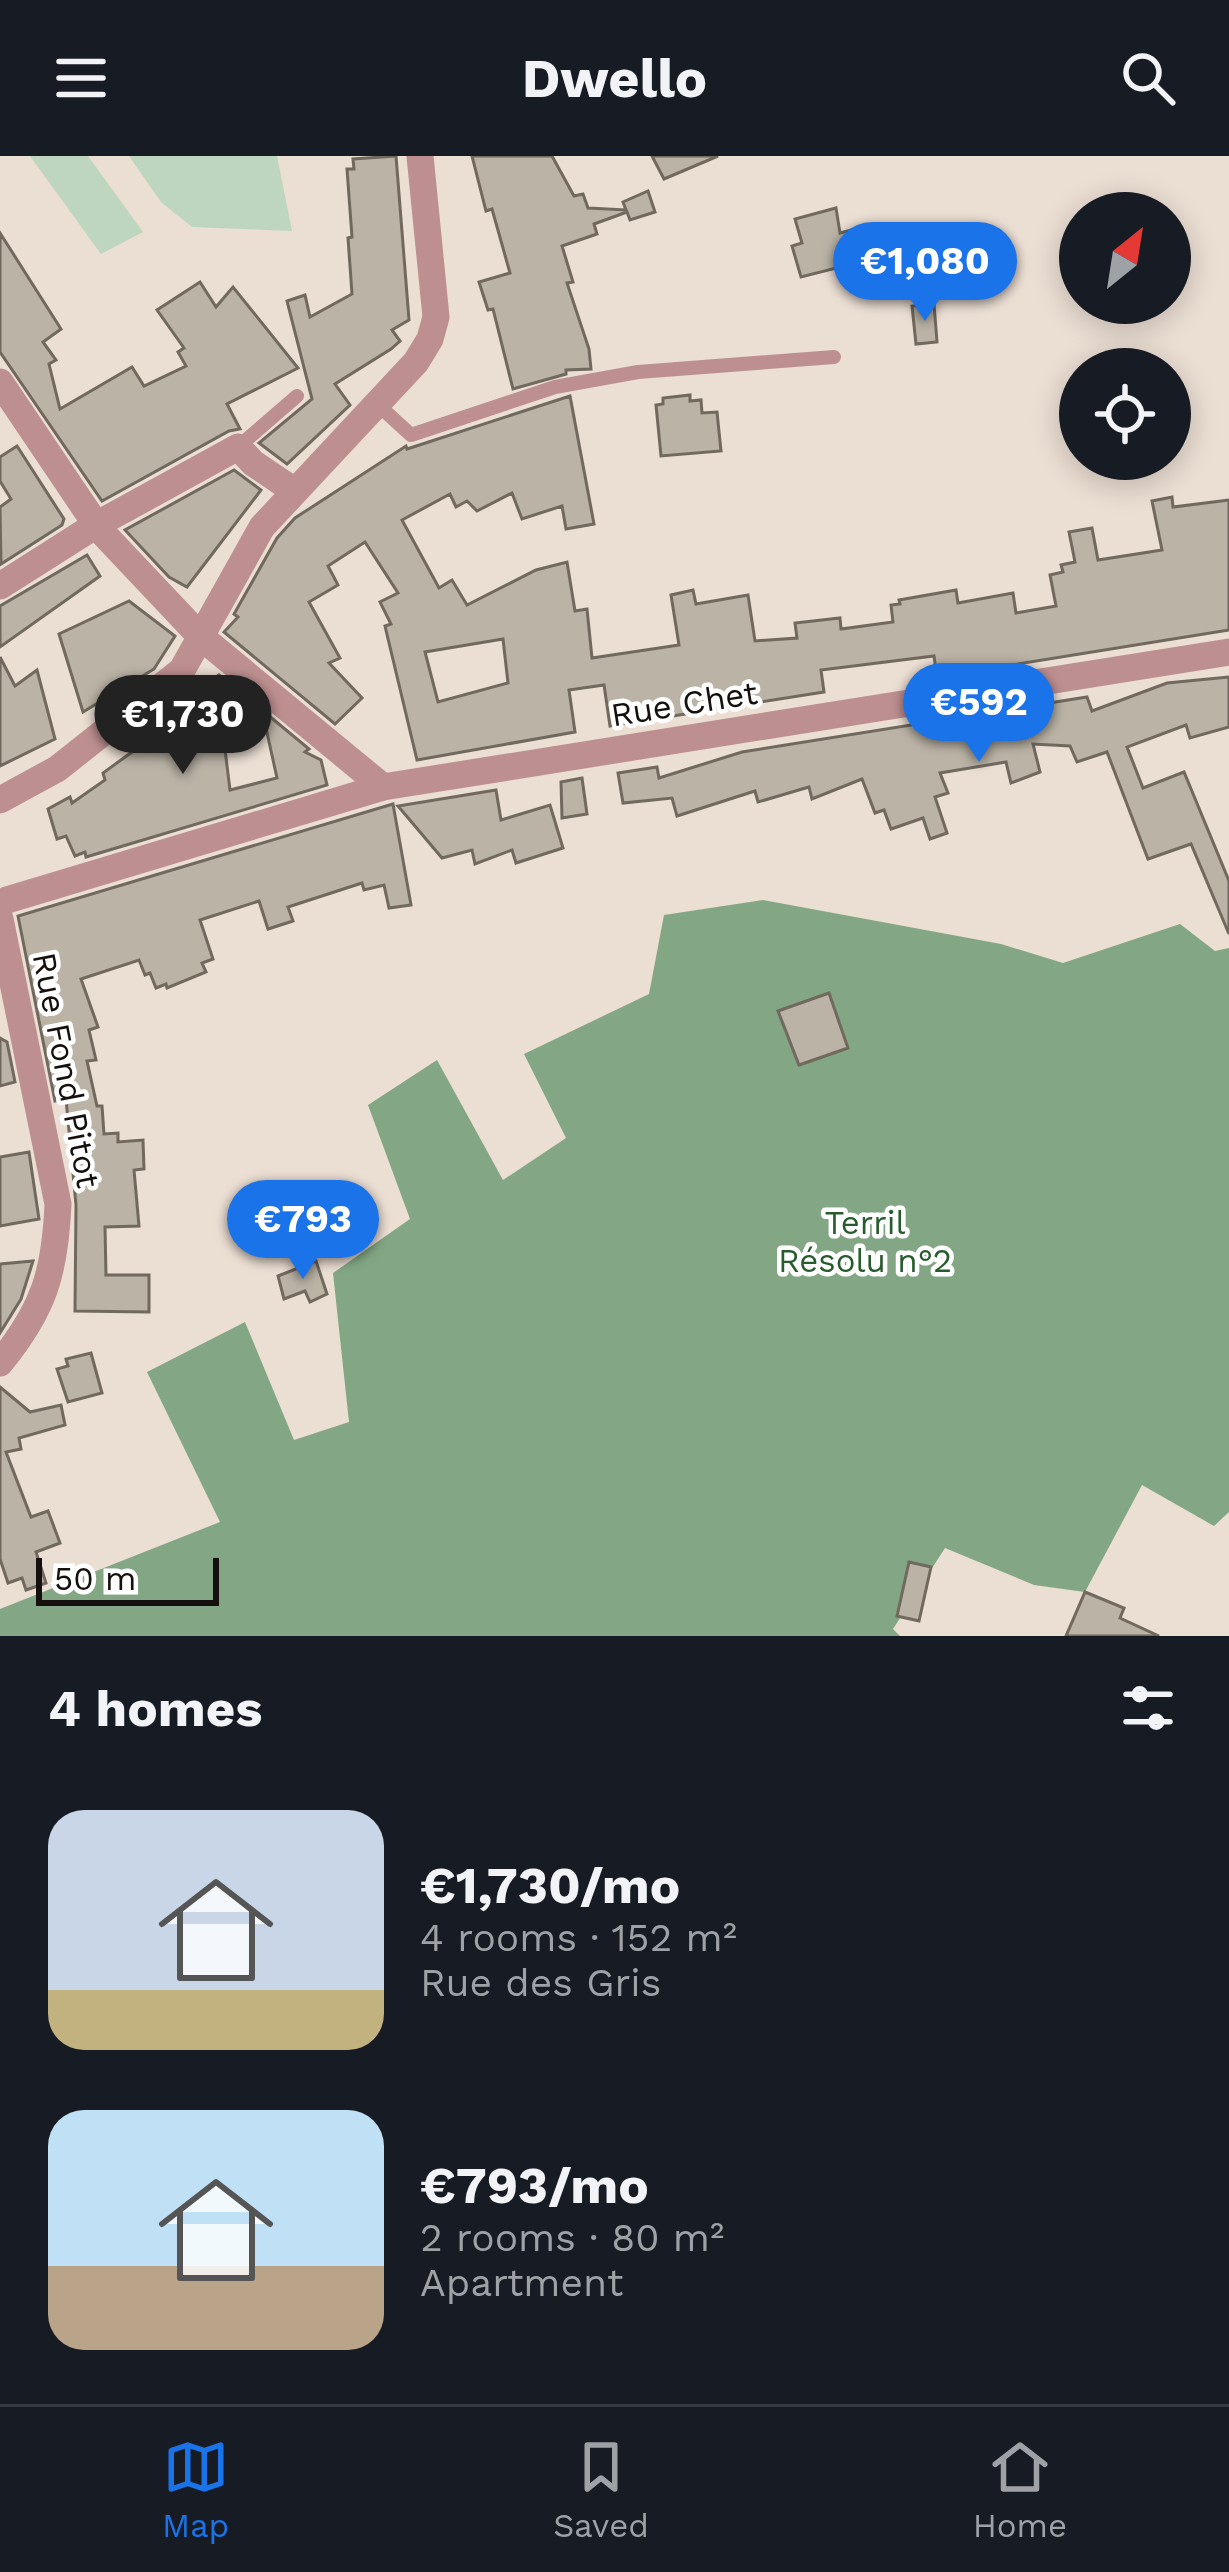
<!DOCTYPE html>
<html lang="en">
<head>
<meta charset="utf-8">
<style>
  body { margin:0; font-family:"Work Sans",sans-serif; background:#242831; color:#f1f3f6; height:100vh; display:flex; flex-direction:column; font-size:45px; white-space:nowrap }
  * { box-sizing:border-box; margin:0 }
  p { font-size:39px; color:#9ea1a6 }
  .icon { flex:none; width:66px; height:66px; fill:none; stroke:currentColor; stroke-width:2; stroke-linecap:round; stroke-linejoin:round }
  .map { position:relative; height:1480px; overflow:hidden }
  .panel { display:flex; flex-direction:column; background:#171b24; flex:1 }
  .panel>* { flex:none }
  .needle { width:78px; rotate:30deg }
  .fabs { position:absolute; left:1059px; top:36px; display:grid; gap:24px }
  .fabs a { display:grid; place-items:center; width:132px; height:132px; border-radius:50%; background:#171b24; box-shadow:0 6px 30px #0003; font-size:60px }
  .scale { position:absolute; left:36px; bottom:30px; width:183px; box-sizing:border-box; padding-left:12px; border:6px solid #15100d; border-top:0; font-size:33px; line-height:42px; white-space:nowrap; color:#15100d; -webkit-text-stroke:9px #fff; paint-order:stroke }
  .price { position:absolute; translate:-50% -102px; padding:0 27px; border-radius:42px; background:#1a73e8; color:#fff; font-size:39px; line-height:78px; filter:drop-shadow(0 3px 6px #0008) }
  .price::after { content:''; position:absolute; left:50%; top:72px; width:36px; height:27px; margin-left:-18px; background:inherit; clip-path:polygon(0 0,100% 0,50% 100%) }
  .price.current { background:#222; color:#fff }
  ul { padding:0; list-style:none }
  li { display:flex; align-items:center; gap:36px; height:300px; padding:0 48px }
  li span { display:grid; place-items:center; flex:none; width:336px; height:240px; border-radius:36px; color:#555 }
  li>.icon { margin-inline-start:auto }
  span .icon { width:144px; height:144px; fill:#fffc; stroke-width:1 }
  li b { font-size:51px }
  h2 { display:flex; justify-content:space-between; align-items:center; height:144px; padding:0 48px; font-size:51px }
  header { display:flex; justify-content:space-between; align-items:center; height:156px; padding:0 48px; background:#171b24; font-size:54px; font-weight:700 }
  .tab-bar { display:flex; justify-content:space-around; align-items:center; height:168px; border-top:3px solid #363941; background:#171b24; font-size:33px; color:#9ea1a6 }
  .tab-bar a { display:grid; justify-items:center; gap:6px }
  .tab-bar .current { color:#1a73e8 }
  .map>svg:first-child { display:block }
  .green { fill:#bed5bf }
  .forest { fill:#83a784 }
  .building { fill:#bbb3a6; stroke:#71695e; stroke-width:3; fill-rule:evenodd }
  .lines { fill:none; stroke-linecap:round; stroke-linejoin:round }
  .service { stroke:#bd8f90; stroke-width:14 }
  .minor { stroke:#bd8f90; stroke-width:27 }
  .labels { text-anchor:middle; stroke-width:9; stroke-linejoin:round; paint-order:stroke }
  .street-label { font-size:33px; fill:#15100d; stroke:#fff }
  .park-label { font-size:33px; fill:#285c2d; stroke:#fff }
</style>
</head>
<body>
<header><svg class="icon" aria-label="menu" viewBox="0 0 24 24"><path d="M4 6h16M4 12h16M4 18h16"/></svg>Dwello<svg class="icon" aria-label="search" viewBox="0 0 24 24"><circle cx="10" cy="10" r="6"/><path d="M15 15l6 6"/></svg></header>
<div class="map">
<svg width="1229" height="1480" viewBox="0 0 1229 1480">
  <rect width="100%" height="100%" fill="#ebded3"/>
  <!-- green -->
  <g class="green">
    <polygon points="30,0 88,0 143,76 101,98"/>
    <polygon points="129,0 277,0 292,75 192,71 161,46"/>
  </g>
  <!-- forest -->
  <polygon class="forest" points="763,744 1001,788 1063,807 1180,768 1215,795 1229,792 1229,1356 1214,1370 1142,1329 1085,1436 1034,1429 945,1392 893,1473 900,1480 0,1480 0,1453 220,1366 147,1216 245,1166 294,1284 349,1266 333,1117 410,1063 368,949 437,904 503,1024 566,982 524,898 649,838 664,759"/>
  <!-- building -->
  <g class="building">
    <polygon points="396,0 409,164 392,174 400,185 391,193 335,228 350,249 287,308 259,287 312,243 287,145 305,139 310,161 352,138 348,82 352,81 347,13 354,13 353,3"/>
    <polygon points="472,0 552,0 574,40 583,38 588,52 626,54 623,46 648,35 655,56 630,64 627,56 594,68 597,78 562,90 573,126 567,127 589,193 591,213 566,214 566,218 513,233 493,153 488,154 479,126 510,117 492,53 486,55"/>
    <polygon points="652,0 718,0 664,23"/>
    <polygon points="836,52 840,77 851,74 863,118 843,123 840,111 801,121 792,90 802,87 795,63"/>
    <polygon points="0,77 61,173 43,186 56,204 49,208 60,253 132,211 144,230 186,210 178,196 184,192 157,154 200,126 216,151 233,131 298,212 227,248 240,273 229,275 102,345 0,196"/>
    <polygon points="934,148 937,186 916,188 912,150"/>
    <polygon points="690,239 690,245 701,244 702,257 717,256 721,295 661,300 656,249 663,248 663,242"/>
    <path d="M570 240 594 368 566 373 562 350 522 363 512 337 477 355 467 345 456 351 450 338 402 364 439 432 452 424 467 449 536 414 567 406 575 455 587 453 592 502 679 489 671 439 693 434 696 448 748 439 755 485 797 482 795 467 840 462 841 473 893 466 891 449 900 448 899 444 956 434 958 447 1013 437 1016 457 1056 450 1050 419 1063 416 1061 409 1075 406 1069 376 1092 372 1098 404 1162 394 1152 345 1172 341 1173 351 1229 344V474L937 521 934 500 821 514 824 536 610 570 604 529 569 534 575 576 417 604 385 470 391 468 380 446 398 437 365 386 328 410 338 429 309 446 340 502 329 507 362 542 335 568 224 476 238 461 234 458 277 382 295 362 406 290 407 293ZM503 483 508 527 438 546 425 496Z"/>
    <polygon points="17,290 64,363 62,369 1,408 0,351 11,343 0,325 0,301"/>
    <polygon points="234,314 261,334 187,431 169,421 125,374"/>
    <polygon points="87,399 100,420 0,491 0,450"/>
    <polygon points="129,445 175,480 154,513 83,556 59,478"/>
    <polygon points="0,501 15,530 37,514 55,583 0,610"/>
    <polygon points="219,519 259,552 223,577 230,634 277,622 262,554 309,593 305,596 321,604 327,629 86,701 85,696 75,700 66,680 57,683 48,653 70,641 72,647 105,624 103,617 132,596 183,544"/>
    <polygon points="1229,521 1229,571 1190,582 1186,569 1127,591 1143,632 1184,616 1229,725 1229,778 1191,688 1148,703 1107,596 1077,606 1070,590 1033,588 1040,616 1011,627 1006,606 940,617 948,637 935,641 947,677 930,683 923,662 891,673 884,654 875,657 862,623 812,643 809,631 758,646 755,635 677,660 672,642 623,647 618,617 657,611 659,622 742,596 1087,541 1092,555 1167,527"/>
    <polygon points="582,622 587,658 562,662 561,626"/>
    <polygon points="496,634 501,664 550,649 563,692 516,707 512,694 475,708 472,694 442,702 398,650"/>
    <polygon points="393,648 411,749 389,752 384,729 364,734 362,727 288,751 293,765 268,773 259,745 200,764 213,803 202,807 206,816 167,832 166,828 156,832 150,817 145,819 139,804 81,823 98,871 89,874 96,904 87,905 97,950 102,950 104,978 118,977 118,986 143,984 144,1013 134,1014 139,1070 105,1071 106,1119 149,1119 149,1156 75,1155 76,1049 66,943 55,945 18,760"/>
    <polygon points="829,837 848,892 799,909 778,855"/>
    <polygon points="0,882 7,886 15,926 0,930"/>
    <polygon points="29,996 39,1063 0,1070 0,1001"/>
    <polygon points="33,1105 21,1143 0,1177 0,1108"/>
    <polygon points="316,1105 327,1138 310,1146 305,1135 284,1143 278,1120"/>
    <polygon points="91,1197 102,1237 68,1246 57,1213 68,1210 66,1203"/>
    <polygon points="0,1231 30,1256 61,1249 65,1269 19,1282 21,1293 6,1296 31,1361 48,1355 60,1387 36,1396 46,1427 26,1434 22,1422 8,1427 0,1403"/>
    <polygon points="909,1406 931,1411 919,1465 897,1460"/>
    <polygon points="1085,1436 1124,1452 1120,1462 1159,1480 1066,1480"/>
  </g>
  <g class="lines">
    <!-- service -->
    <g class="service">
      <polyline points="376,247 411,279 555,231 638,216 834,201"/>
      <polyline points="238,291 297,240"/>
    </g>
    <!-- minor -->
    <g class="minor">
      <polyline points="0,226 99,373 201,481 383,631 1229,496"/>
      <polyline points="0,430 96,369 238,291 253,307 293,334"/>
      <polyline points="0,644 57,613 182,514 262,371 416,206 430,183 436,161 420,0"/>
      <polyline points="7,744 383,631"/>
      <path d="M0 763 58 1048C55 1117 44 1153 0 1207"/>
    </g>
  </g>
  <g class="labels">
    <!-- street labels -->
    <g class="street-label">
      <text transform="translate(684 547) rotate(-9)" y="12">Rue Chet</text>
      <text transform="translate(67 914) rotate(79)" y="12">Rue Fond Pitot</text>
    </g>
    <!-- park labels -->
    <g class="park-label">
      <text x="865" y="1078">Terril<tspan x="865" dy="38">Résolu n°2</tspan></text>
    </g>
  </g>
</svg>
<div class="fabs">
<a><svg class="needle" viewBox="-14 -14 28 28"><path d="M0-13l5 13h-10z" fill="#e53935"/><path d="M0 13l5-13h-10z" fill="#9ea1a6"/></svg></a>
<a><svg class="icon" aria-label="locate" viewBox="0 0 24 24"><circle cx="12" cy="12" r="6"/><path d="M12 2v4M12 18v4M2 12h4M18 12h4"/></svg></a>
</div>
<div class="scale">50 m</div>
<b class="price" style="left:925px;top:168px">€1,080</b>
<b class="price" style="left:979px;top:609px">€592</b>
<b class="price current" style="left:183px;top:621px">€1,730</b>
<b class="price" style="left:303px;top:1126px">€793</b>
</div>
<section class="panel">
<h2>4 homes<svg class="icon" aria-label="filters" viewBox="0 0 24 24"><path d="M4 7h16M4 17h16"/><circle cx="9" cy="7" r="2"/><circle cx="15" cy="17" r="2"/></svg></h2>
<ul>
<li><span style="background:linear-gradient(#c9d6e8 75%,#c2b280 0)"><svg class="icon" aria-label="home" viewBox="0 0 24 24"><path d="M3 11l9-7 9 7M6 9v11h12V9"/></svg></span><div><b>€1,730/mo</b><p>4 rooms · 152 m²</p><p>Rue des Gris</p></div></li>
<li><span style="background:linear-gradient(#bfe0f5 65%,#b9a48a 0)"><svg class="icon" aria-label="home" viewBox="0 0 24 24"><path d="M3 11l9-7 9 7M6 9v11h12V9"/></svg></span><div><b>€793/mo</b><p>2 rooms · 80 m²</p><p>Apartment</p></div></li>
</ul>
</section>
<nav class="tab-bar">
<a class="current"><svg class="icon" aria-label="map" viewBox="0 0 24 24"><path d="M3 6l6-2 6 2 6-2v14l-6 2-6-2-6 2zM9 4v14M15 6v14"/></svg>Map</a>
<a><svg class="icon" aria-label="saved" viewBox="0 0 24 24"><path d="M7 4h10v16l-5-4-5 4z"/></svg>Saved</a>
<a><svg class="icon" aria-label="home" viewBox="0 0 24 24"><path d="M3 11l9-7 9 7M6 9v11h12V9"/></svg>Home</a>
</nav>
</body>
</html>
